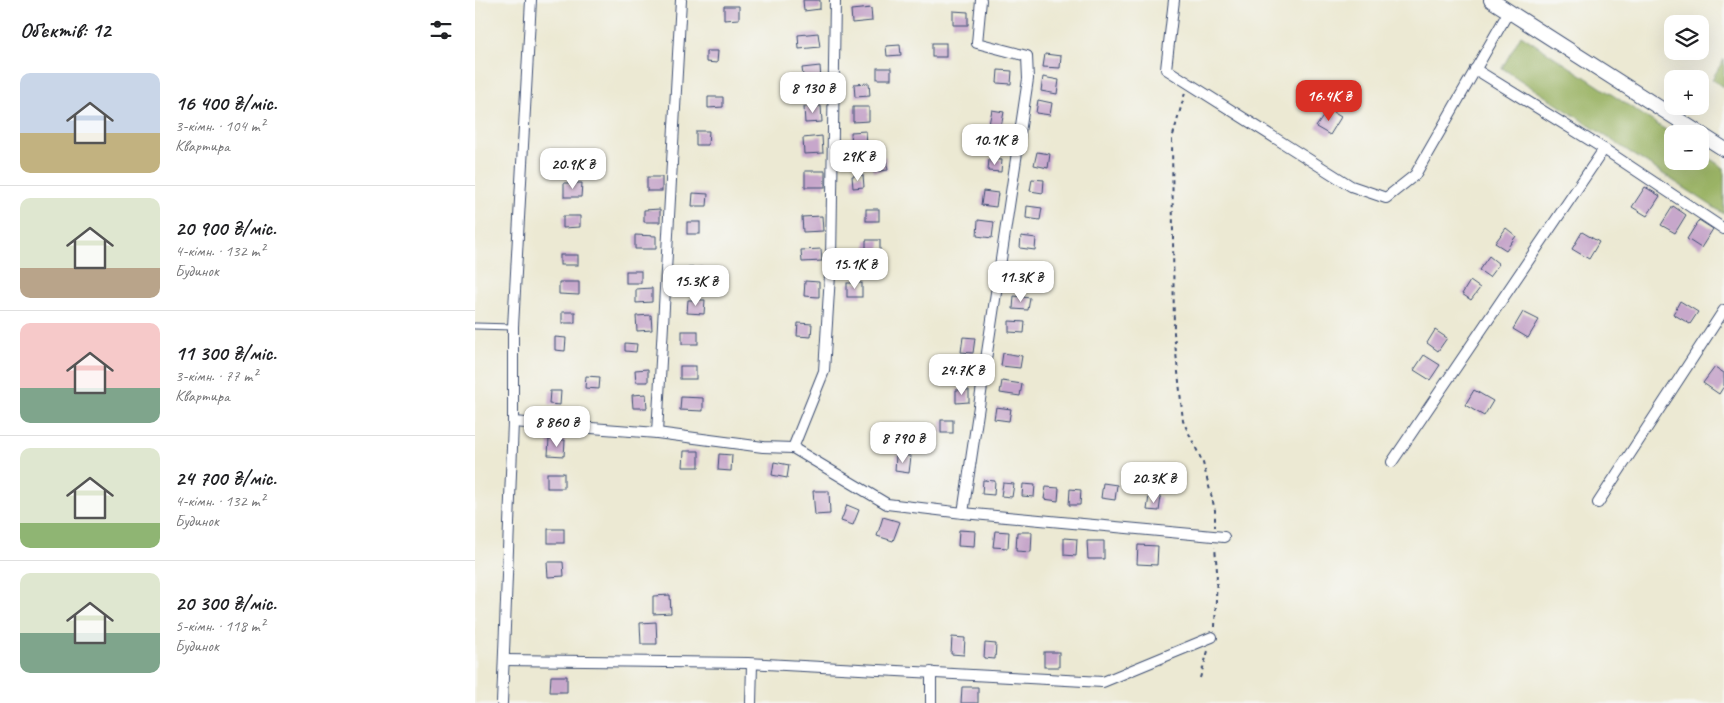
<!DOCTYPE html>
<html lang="uk">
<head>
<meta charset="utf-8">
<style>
  body { margin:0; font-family:Caveat,sans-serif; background:#f2f2f2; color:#202124; height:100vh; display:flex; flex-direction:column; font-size:19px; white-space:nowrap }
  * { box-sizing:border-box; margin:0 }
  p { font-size:16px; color:#757577 }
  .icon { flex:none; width:28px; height:28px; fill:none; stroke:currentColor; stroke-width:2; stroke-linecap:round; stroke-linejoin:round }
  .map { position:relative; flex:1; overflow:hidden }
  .panel { display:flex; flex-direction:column; background:#fff; width:475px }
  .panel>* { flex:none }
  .tools { position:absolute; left:1189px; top:15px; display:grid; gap:10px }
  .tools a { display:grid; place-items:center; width:45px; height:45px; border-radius:10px; background:#fff; box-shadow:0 5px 20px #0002; font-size:25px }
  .price { position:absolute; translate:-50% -42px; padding:0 11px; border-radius:10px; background:#fff; color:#222; font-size:16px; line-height:32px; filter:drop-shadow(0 1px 2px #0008) }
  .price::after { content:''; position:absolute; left:50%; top:30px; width:15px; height:11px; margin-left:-8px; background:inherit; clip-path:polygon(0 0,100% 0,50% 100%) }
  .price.active { background:#d93025; color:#fff }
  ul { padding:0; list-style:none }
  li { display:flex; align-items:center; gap:15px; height:125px; padding:0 20px }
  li+li { border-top:1px solid #e0e0e0 }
  li span { display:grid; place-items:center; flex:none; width:140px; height:100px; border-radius:10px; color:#555 }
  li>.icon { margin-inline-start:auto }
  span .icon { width:60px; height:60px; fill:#fffc; stroke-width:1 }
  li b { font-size:21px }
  h2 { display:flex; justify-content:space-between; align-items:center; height:60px; padding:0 20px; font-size:21px }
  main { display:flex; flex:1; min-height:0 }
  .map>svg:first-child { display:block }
  .forest { fill:#9bb466; stroke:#5b7262 }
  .building { fill:#c7a7cb }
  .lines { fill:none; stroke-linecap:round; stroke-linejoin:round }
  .service-casing { stroke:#3a4b70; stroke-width:7 }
  .minor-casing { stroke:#3a4b70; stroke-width:12 }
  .secondary-casing { stroke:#3a4b70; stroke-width:16 }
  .path { stroke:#3a4b70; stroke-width:2; stroke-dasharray:4 4; stroke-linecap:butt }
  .service { stroke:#fff; stroke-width:5 }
  .minor { stroke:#fff; stroke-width:10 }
  .secondary { stroke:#fff; stroke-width:14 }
</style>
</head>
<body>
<main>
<section class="panel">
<h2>Об’єктів: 12<svg class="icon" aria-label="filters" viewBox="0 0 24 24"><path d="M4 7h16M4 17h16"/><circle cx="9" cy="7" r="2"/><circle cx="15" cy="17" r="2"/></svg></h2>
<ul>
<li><span style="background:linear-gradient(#c9d6e8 60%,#c2b280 0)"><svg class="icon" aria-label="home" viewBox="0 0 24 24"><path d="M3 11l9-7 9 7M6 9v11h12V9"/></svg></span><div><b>16 400 ₴/міс.</b><p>3-кімн. · 104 m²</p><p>Квартира</p></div></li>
<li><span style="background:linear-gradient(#dfe7d0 70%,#b9a48a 0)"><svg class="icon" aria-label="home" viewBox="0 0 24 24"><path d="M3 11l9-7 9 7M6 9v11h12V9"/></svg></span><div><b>20 900 ₴/міс.</b><p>4-кімн. · 132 m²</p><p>Будинок</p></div></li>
<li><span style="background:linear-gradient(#f6c9c9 65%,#7fa58c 0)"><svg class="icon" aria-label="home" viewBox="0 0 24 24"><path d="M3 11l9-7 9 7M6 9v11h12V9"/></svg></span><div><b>11 300 ₴/міс.</b><p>3-кімн. · 77 m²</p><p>Квартира</p></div></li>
<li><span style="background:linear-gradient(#dfe7d0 75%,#8fb573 0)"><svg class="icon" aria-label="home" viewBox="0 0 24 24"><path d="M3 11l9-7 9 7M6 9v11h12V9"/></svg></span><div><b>24 700 ₴/міс.</b><p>4-кімн. · 132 m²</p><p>Будинок</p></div></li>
<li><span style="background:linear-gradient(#dfe7d0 60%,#7fa58c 0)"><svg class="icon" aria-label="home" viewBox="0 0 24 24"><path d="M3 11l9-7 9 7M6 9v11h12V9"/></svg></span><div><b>20 300 ₴/міс.</b><p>5-кімн. · 118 m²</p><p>Будинок</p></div></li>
</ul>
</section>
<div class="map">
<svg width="1249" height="703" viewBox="0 0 1249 703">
  <rect width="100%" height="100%" fill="#f6f6f2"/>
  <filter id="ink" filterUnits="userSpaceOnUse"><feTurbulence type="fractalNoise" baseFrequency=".02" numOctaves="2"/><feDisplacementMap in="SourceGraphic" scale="10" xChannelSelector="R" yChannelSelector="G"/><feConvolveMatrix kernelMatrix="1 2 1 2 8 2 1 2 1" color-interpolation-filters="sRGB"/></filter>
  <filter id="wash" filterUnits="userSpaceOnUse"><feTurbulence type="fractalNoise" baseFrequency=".0096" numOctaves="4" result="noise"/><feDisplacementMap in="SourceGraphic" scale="20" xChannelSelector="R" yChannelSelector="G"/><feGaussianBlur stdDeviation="1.12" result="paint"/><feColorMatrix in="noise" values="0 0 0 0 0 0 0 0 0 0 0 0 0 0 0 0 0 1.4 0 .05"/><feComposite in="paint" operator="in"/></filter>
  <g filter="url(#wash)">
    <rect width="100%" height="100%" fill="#ece9d3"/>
    <!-- forest -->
    <g class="forest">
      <polygon points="1046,35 1197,134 1198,161 1225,161 1225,152 1249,168 1249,214 1027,68"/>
      <polygon points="1249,59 1249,88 1237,79"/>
    </g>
    <g id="blocks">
      <!-- building -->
      <g class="building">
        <polygon points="328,0 345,0 345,9 329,11"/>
        <polygon points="249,6 264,6 264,19 249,20"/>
        <polygon points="396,8 397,21 377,23 376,10"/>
        <polygon points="478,11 493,12 493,25 478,25"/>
        <polygon points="343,33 345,47 324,49 323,35"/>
        <rect x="457" y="43" width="14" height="14"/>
        <polygon points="425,45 426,55 412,56 411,46"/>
        <polygon points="231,51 243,51 242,63 231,62"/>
        <polygon points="570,54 586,56 585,68 568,67"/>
        <polygon points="345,66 346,81 329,83 327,68"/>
        <rect x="402" y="68" width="14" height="11"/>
        <polygon points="523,70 537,71 536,84 522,83"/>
        <polygon points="568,77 584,80 582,94 566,91"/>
        <polygon points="394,83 395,96 380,97 379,84"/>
        <polygon points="233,97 248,97 248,107 233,108"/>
        <polygon points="563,100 577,103 575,115 561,113"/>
        <polygon points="346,106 347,122 330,123 329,107"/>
        <polygon points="378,107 394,107 394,121 378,122"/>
        <polygon points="853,109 866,117 855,135 841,127"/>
        <polygon points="517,110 529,112 526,127 514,124"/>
        <polygon points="221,131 234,131 233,145 221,145"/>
        <polygon points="391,131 392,147 377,147 376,132"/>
        <polygon points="347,136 348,153 329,154 328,138"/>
        <polygon points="562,152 575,154 573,168 559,165"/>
        <polygon points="410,156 413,170 398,172 396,159"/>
        <polygon points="514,159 527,160 526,172 513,171"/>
        <rect x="330" y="171" width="20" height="16"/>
        <polygon points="388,175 389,187 378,188 377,176"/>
        <rect x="172" y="177" width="15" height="14"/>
        <polygon points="557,179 569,180 568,193 555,191"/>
        <polygon points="89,183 107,183 106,197 89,197"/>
        <polygon points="1170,187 1185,196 1172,216 1157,207"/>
        <polygon points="508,191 523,193 521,207 506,205"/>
        <polygon points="218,193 233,194 232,206 217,206"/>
        <polygon points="552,206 567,208 565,220 551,218"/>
        <polygon points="1198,206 1211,215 1200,233 1186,225"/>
        <polygon points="185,209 185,222 169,222 169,210"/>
        <rect x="391" y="209" width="13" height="12"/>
        <polygon points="88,216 105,216 105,227 88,228"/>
        <polygon points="347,216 348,231 328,232 327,217"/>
        <polygon points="503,220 519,222 517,238 502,236"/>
        <polygon points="1224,220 1238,229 1226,248 1212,239"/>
        <rect x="212" y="222" width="13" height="12"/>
        <polygon points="1031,228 1041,236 1031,250 1020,243"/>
        <polygon points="1107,232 1124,242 1114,259 1097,249"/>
        <polygon points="160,235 181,236 181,249 160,249"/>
        <polygon points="546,236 561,238 560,250 545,248"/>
        <polygon points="391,240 405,240 405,251 391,252"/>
        <polygon points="346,249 347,261 327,262 326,250"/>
        <rect x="85" y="255" width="18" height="10"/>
        <polygon points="1014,256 1024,264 1014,277 1004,270"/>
        <polygon points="543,266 559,268 557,282 542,280"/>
        <polygon points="230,267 230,283 213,283 213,268"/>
        <rect x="151" y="271" width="15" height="12"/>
        <polygon points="330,281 344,282 344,297 329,296"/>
        <polygon points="995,281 1005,288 996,300 987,294"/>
        <polygon points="84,282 104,282 104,295 84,294"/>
        <rect x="372" y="283" width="15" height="14"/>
        <polygon points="177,288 177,302 161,303 161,289"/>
        <polygon points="539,296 555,298 553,310 538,309"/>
        <polygon points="213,300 230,300 229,314 212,313"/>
        <polygon points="1205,301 1223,312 1215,324 1198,314"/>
        <rect x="87" y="312" width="13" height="11"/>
        <polygon points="1048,312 1064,320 1053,338 1038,329"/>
        <polygon points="176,315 177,330 162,331 161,316"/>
        <polygon points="534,321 550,322 549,333 534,332"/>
        <polygon points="323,323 337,324 336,337 322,336"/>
        <polygon points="960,330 972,338 963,351 952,343"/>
        <rect x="207" y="331" width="16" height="13"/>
        <polygon points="80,337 91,338 90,351 80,350"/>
        <polygon points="488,337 500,338 498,353 486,352"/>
        <polygon points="150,343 162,344 161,352 150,351"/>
        <polygon points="528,353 547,356 545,368 526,366"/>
        <polygon points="949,355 965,365 955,380 939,370"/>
        <rect x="205" y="366" width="16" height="13"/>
        <polygon points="1240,367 1249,373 1249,386 1244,394 1228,383"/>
        <polygon points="173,369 173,382 161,382 160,370"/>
        <polygon points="111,376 125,377 124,389 110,388"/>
        <polygon points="527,381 547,384 545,396 525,393"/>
        <polygon points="481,390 494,390 494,402 481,403"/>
        <polygon points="999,390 1018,401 1009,416 990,405"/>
        <polygon points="75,391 86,391 85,405 74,404"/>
        <polygon points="171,394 172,408 158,408 157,395"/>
        <polygon points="206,397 228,398 228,411 205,410"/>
        <polygon points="521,407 536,409 534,421 519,419"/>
        <rect x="466" y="420" width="12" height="13"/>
        <polygon points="74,439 90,440 89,456 73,455"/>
        <polygon points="209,451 224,451 224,467 208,467"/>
        <polygon points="244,454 257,455 256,471 243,470"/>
        <polygon points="421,455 436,456 434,473 420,471"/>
        <polygon points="299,462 314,465 312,478 297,475"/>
        <rect x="72" y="473" width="17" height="15"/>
        <polygon points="508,480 520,481 519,495 507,494"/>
        <polygon points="528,483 539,484 537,497 526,496"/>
        <polygon points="628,483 642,485 640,500 626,498"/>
        <polygon points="548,484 560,485 559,497 547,496"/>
        <polygon points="571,487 584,488 583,501 569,499"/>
        <polygon points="595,489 606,490 605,505 594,505"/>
        <polygon points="338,491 354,491 355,514 340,515"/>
        <polygon points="674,496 686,497 684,511 672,510"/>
        <polygon points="372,505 384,510 378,525 366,521"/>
        <polygon points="408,517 425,522 418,541 402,536"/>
        <rect x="73" y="529" width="16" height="14"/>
        <polygon points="484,530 500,531 499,547 483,546"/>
        <polygon points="520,531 534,532 533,548 518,547"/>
        <polygon points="542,532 557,532 556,552 541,551"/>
        <polygon points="589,538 602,539 601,556 589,555"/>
        <polygon points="612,541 629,541 629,559 613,559"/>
        <polygon points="663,545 683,546 682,565 662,564"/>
        <polygon points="72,562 88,562 89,576 73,577"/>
        <polygon points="195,595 196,613 178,614 178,596"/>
        <polygon points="181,622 182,644 166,644 165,623"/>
        <polygon points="477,637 490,638 489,655 476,654"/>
        <polygon points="510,643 521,644 520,659 509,658"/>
        <rect x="569" y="652" width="15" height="15"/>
        <polygon points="76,676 92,676 92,692 75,692"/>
        <polygon points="487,687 503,687 503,703 486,703"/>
      </g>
    </g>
  </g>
  <g filter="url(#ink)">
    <use href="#blocks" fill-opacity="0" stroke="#3a4b70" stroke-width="1"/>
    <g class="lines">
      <defs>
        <polyline id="service" points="0,326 38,327"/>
        <g id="minor">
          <polyline points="699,0 691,69 876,186 911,198 940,175 1034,11"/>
          <polyline points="1000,69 1129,149 1249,229"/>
          <polyline points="38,422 182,433 288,447 318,448 412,504 488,513 749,537"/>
          <polyline points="182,433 206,0"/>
          <polyline points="318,448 349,371 356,259 360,0"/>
          <polyline points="917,462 1129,149"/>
          <polyline points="1123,503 1249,310"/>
          <polyline points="488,513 553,79 552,56 502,43 506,0"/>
          <polyline points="29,660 273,663 628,682 737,637"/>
          <polyline points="27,703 38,422 38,327 56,0"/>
          <polyline points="276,703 277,664"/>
          <polyline points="456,703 456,672"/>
        </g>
        <polyline id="secondary" points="1016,0 1249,149"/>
      </defs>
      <!-- service casing -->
      <use href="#service" class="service-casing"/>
      <!-- minor casing -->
      <use href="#minor" class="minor-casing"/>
      <!-- secondary casing -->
      <use href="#secondary" class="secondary-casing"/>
      <!-- path -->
      <g class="path">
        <polyline points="710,93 697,139 699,333 708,421 728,463 740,510 740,527"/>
        <polyline points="740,627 742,571 740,547"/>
        <polyline points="725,678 733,651"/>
      </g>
      <!-- service -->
      <use href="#service" class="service"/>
      <!-- minor -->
      <use href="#minor" class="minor"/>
      <!-- secondary -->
      <use href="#secondary" class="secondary"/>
    </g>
  </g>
</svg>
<div class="tools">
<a><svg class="icon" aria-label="layers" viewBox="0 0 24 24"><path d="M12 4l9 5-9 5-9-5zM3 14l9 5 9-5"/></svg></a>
<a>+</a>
<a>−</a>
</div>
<b class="price" style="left:338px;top:114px">8 130 ₴</b>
<b class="price active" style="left:854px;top:122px">16.4K ₴</b>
<b class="price" style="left:520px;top:166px">10.1K ₴</b>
<b class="price" style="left:383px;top:182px">29K ₴</b>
<b class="price" style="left:98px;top:190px">20.9K ₴</b>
<b class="price" style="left:380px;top:290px">15.1K ₴</b>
<b class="price" style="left:546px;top:303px">11.3K ₴</b>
<b class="price" style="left:221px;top:307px">15.3K ₴</b>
<b class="price" style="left:487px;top:396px">24.7K ₴</b>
<b class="price" style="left:82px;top:448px">8 860 ₴</b>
<b class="price" style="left:428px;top:464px">8 790 ₴</b>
<b class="price" style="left:679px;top:504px">20.3K ₴</b>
</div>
</main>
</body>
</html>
